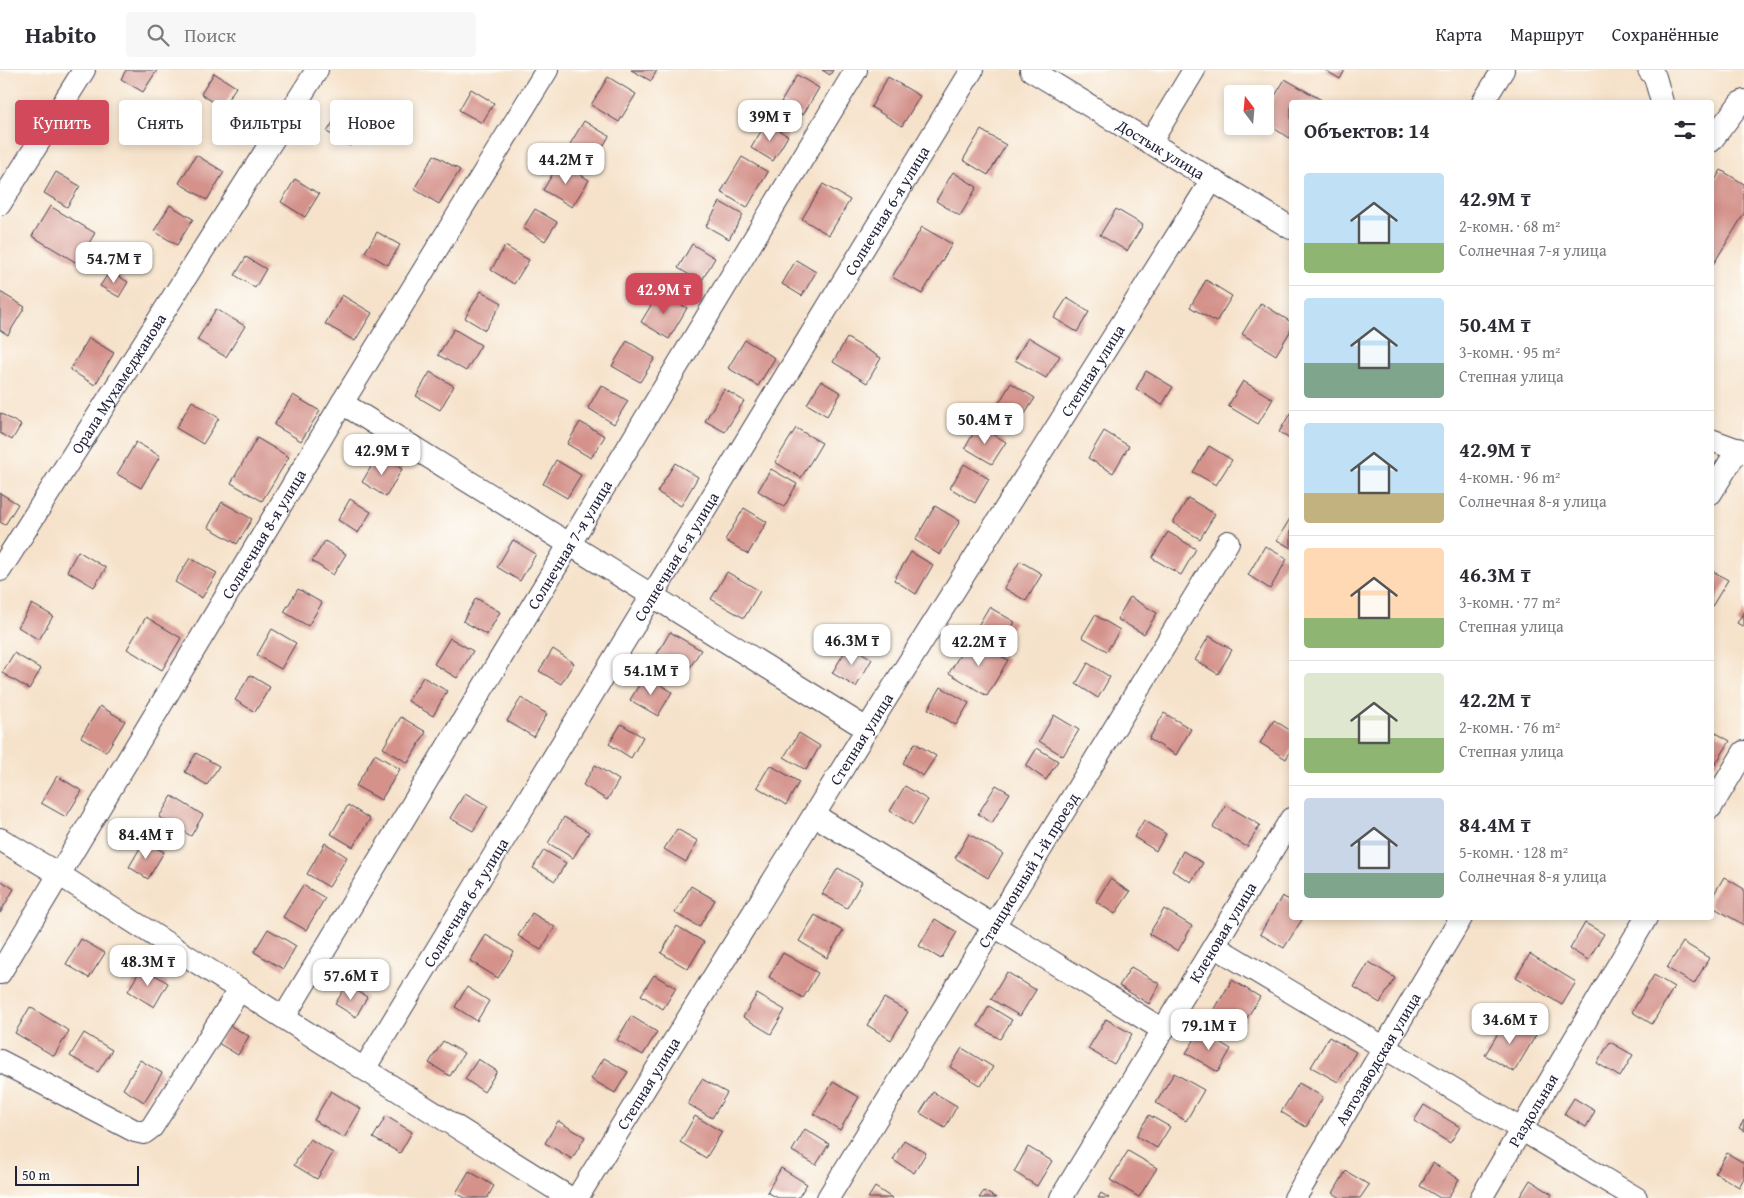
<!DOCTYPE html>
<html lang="ru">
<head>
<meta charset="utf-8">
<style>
  body { margin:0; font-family:"Gentium Book Plus",serif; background:#f7f7f7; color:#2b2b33; height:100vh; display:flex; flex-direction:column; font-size:19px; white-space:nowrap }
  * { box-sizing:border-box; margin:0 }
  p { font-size:16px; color:#7c7c81 }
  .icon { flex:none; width:28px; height:28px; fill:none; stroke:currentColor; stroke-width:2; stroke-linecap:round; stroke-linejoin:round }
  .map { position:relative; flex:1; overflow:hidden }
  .panel { position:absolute; left:1289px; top:30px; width:425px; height:820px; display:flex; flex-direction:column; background:#fff; border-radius:5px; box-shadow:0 2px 8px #0003 }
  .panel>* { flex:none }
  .guide { position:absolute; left:15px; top:30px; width:475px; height:45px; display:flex; gap:10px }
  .needle { width:32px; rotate:344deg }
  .controls { position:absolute; left:1224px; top:15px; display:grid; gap:10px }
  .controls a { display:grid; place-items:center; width:50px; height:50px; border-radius:5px; background:#fff; box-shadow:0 2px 8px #0003; font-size:25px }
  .scale { position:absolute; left:15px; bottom:12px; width:124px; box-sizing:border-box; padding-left:5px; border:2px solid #22223b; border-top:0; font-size:14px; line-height:18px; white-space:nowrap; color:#22223b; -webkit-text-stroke:4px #fdfcf7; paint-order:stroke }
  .price { position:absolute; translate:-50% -42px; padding:0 11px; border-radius:10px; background:#fff; color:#222; font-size:16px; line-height:32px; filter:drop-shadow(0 1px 2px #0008) }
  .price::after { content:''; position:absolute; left:50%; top:30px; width:15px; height:11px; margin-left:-8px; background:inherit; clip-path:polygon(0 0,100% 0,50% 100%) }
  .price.selected { background:#d1495b; color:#fff }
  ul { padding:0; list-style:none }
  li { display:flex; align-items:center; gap:15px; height:125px; padding:0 15px }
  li+li { border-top:1px solid #e1e1e2 }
  li span { display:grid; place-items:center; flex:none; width:140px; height:100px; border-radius:5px; color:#555 }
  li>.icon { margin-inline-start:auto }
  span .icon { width:60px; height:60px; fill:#fffc; stroke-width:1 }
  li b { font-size:21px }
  h2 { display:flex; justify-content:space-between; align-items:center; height:60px; padding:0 15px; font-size:21px }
  .tag { padding:0 18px; border-radius:5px; background:#fff; box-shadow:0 2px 8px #0003; font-size:18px; line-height:45px }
  .tag.selected { background:#d1495b; color:#fff }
  header { display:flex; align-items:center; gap:30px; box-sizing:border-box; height:70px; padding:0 25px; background:#fff; border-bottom:1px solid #e1e1e2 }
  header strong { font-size:24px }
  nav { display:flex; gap:28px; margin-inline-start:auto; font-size:18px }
  .search { width:350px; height:45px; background:#f7f7f7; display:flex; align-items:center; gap:12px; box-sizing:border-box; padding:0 18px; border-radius:5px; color:#7c7c81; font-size:19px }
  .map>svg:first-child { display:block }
  .building { fill:#d4928b }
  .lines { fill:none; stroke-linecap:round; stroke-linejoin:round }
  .minor-casing { stroke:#423f50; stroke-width:24 }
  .minor { stroke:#fff; stroke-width:22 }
  .labels { text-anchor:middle; stroke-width:5; stroke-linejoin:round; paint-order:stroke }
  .street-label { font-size:16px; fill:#22223b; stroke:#fdfcf7 }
</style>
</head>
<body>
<header>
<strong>Habito</strong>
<div class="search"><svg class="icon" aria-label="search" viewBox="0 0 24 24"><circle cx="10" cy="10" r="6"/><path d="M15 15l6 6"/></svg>Поиск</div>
<nav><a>Карта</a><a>Маршрут</a><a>Сохранённые</a></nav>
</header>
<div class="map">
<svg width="1744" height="1128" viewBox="0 0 1744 1128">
  <rect width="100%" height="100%" fill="#fdfcf7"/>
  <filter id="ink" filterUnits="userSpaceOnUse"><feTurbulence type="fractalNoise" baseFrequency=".02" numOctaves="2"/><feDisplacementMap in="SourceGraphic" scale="10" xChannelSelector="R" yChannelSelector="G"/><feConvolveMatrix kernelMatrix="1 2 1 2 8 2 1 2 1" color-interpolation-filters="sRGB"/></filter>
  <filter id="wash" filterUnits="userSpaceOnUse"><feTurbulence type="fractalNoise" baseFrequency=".0096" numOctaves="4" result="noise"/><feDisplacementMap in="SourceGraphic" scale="20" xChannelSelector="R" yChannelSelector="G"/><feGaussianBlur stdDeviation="1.12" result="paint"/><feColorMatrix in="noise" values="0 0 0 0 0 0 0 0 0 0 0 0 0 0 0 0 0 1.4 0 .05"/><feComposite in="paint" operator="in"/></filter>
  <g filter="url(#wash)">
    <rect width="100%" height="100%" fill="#f6e2ca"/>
    <g id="blocks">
      <!-- building -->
      <g class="building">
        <polygon points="126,0 157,0 143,22 121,9"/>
        <polygon points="631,0 657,0 651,11"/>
        <polygon points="822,0 833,0 830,5"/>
        <polygon points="1325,0 1345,0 1340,9"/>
        <polygon points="214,3 236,17 222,38 201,24"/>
        <polygon points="797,5 819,18 803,45 781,32"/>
        <polygon points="608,7 636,24 619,52 591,35"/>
        <polygon points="888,7 920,26 902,56 871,37"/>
        <polygon points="1285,9 1325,32 1291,32 1291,69 1265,53 1265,43"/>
        <polygon points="471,19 494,33 482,53 459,40"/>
        <polygon points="341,39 364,53 350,76 327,62"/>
        <polygon points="584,51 609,66 596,89 570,74"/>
        <polygon points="766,53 788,66 773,91 751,78"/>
        <polygon points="981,60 1006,75 988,105 963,90"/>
        <polygon points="196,85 224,102 207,130 179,113"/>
        <polygon points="434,85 460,100 439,134 414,119"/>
        <polygon points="742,87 768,102 747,138 721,122"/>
        <polygon points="560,92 589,110 572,137 543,120"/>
        <polygon points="1721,100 1744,114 1744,144 1711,198 1711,117"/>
        <polygon points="56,102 80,116 67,137 44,123"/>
        <polygon points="953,102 977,117 960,146 936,131"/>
        <polygon points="295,109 319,124 305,147 281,132"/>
        <polygon points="823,114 850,130 829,165 802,149"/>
        <polygon points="720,132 743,145 729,169 706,156"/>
        <polygon points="170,135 193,149 177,175 154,161"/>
        <polygon points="50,136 95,163 77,193 32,166"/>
        <polygon points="535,139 557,152 545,171 523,158"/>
        <polygon points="1116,139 1143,155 1127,181 1100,165"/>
        <polygon points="922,157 952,174 922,224 892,207"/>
        <polygon points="377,162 400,175 388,195 365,182"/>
        <polygon points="692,174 715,188 701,212 678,198"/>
        <polygon points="505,176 529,190 514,214 491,200"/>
        <polygon points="246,187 266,199 255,218 235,205"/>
        <polygon points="796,190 816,202 802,226 782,214"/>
        <polygon points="110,201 128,212 119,227 100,216"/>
        <polygon points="1206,210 1232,226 1216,252 1190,237"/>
        <polygon points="481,221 502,233 485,260 465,248"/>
        <polygon points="0,222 25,237 8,265 0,260"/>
        <polygon points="659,222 687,238 669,269 641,252"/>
        <polygon points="342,225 372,243 355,271 325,254"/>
        <polygon points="1067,228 1089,242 1077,262 1054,248"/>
        <polygon points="1261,233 1291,252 1291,260 1276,285 1242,264"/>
        <polygon points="216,239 245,256 226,287 197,270"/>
        <polygon points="454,259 481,275 466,301 438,285"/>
        <polygon points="1028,267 1060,286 1046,308 1015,290"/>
        <polygon points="89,268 114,283 95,315 70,300"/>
        <polygon points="847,268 881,288 867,313 833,292"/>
        <polygon points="745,270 775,288 758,316 728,298"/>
        <polygon points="627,271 655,288 640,312 612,296"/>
        <polygon points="1146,301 1173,317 1162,335 1136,319"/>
        <polygon points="430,302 454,316 440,340 416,326"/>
        <polygon points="821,311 841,323 827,346 807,334"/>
        <polygon points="1243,311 1273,329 1258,354 1228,336"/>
        <polygon points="1011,313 1035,328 1020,352 996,338"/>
        <polygon points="601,315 628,331 614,354 588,338"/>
        <polygon points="724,319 744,331 725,362 705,351"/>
        <polygon points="293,325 320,341 301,371 274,355"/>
        <polygon points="192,331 219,348 203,374 176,358"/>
        <polygon points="1291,342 1291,370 1279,362"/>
        <polygon points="0,343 21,355 12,370 0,363"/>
        <polygon points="580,352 605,366 591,388 567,374"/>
        <polygon points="978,355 1006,372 992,394 965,378"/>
        <polygon points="796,358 822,373 801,408 775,392"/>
        <polygon points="1104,361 1129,376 1113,403 1088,388"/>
        <polygon points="257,368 289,387 262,431 231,413"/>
        <polygon points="136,372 160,386 141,418 117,404"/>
        <polygon points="1209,376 1232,390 1216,415 1193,402"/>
        <polygon points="378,385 402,399 386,427 362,412"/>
        <polygon points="556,390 581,405 567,428 543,414"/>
        <polygon points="675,393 698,407 681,436 657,422"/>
        <polygon points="964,394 989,409 975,433 950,418"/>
        <polygon points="771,399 797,414 784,437 758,421"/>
        <polygon points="0,423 18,434 5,455 0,452"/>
        <polygon points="1188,428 1215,444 1200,469 1173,453"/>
        <polygon points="350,429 371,442 358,463 338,450"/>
        <polygon points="222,432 252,449 237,474 208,457"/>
        <polygon points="935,436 960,451 940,485 915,470"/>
        <polygon points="744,438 767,452 748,484 725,470"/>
        <polygon points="1291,447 1291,478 1277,470"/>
        <polygon points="1168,462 1196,479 1181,505 1152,488"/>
        <polygon points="513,470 536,484 520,511 497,497"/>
        <polygon points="325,471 346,484 333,505 312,491"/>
        <polygon points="1265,476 1287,489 1270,519 1248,505"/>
        <polygon points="78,481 106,498 94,517 67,501"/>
        <polygon points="911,482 933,495 916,524 894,510"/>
        <polygon points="190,488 217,503 202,528 175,512"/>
        <polygon points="1020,491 1042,504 1026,531 1004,518"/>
        <polygon points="1711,500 1728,510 1711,538"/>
        <polygon points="727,502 760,521 744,548 711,529"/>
        <polygon points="298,519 322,533 308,556 284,542"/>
        <polygon points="1130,527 1157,543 1144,564 1117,549"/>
        <polygon points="476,528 500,542 487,565 463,551"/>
        <polygon points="32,534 53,546 39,570 18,557"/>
        <polygon points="989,537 1015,552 1002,574 976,559"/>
        <polygon points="1744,541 1744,557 1737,553"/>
        <polygon points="1095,545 1120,560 1107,581 1082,567"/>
        <polygon points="146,547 181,568 162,600 127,579"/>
        <polygon points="272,559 296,573 281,599 257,585"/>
        <polygon points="670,562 701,580 682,610 652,593"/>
        <polygon points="1209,566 1232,580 1218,604 1195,590"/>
        <polygon points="450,568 473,581 457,608 434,594"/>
        <polygon points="970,568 1008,590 987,626 949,603"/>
        <polygon points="849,575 872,589 856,617 832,603"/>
        <polygon points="553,579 574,593 561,614 539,601"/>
        <polygon points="14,583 41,599 29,619 2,603"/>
        <polygon points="1088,593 1110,607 1098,628 1076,614"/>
        <polygon points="250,605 270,617 255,642 235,630"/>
        <polygon points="645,605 672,622 658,646 630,630"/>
        <polygon points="423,607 447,621 433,646 408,631"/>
        <polygon points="941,617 969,633 956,655 928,639"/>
        <polygon points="521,628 547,644 534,667 507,651"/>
        <polygon points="100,636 125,651 106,682 81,667"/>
        <polygon points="1164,643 1191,659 1176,685 1149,669"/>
        <polygon points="1054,645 1079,660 1063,686 1039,671"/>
        <polygon points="401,647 426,662 408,693 383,678"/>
        <polygon points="1274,650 1291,661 1291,680 1286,689 1260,673"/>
        <polygon points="621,654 643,667 631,688 609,674"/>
        <polygon points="1711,660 1730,671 1715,695 1711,693"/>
        <polygon points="799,663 820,676 806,700 784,687"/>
        <polygon points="915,673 936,686 923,706 903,693"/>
        <polygon points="1037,678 1058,691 1046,710 1026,696"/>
        <polygon points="196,683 219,696 207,715 185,702"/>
        <polygon points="375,684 400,699 381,730 356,716"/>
        <polygon points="595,695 619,710 607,730 583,715"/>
        <polygon points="770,695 799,712 786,735 757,717"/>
        <polygon points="57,706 82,721 66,747 41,733"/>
        <polygon points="996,715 1010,723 992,753 978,744"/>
        <polygon points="905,716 928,730 913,755 890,741"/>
        <polygon points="465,723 488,736 473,761 450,748"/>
        <polygon points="172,726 203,745 191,766 159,747"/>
        <polygon points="348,735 370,749 353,777 331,764"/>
        <polygon points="1226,735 1260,755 1247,777 1213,757"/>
        <polygon points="564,747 589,762 573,788 548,773"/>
        <polygon points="1144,750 1166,764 1156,781 1134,767"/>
        <polygon points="677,759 698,771 686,792 664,779"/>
        <polygon points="969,764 1003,784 988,808 955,788"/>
        <polygon points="144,771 164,782 148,809 129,797"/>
        <polygon points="325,773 347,787 329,817 307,804"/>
        <polygon points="544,780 566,793 555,811 533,798"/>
        <polygon points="1183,781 1203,793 1191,812 1172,801"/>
        <polygon points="838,798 862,812 847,838 822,824"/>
        <polygon points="1724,807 1744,819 1744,855 1711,836 1711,829"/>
        <polygon points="1110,809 1130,822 1115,844 1096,832"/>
        <polygon points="0,810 14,819 0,843"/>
        <polygon points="303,815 325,828 306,860 283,847"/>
        <polygon points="691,816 715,830 699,857 675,843"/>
        <polygon points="1282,826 1291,831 1291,848 1303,848 1284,878 1260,864"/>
        <polygon points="1164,839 1192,856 1178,881 1149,864"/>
        <polygon points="532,843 555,857 541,880 518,866"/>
        <polygon points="815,845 843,861 827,888 799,871"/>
        <polygon points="935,849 957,862 941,889 919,876"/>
        <polygon points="1585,853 1604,864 1588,890 1570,879"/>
        <polygon points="677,856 704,872 688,899 661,883"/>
        <polygon points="268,859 296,876 283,899 254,882"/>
        <polygon points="486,865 514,882 498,908 470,891"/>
        <polygon points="81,869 105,883 89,908 66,894"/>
        <polygon points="1683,872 1709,888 1694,914 1667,898"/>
        <polygon points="783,883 818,903 803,928 769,907"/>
        <polygon points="1530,884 1576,912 1562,935 1516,907"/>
        <polygon points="1369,892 1395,908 1380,933 1354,917"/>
        <polygon points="142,897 168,913 154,937 128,921"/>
        <polygon points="1131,897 1160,914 1149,934 1119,916"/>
        <polygon points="1007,902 1036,920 1020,946 991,929"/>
        <polygon points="654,905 676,918 663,939 641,925"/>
        <polygon points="1654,905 1674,917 1652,954 1632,942"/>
        <polygon points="1232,910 1260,927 1242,956 1214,940"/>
        <polygon points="347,915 367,927 356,947 335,934"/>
        <polygon points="467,917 489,931 477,951 455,937"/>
        <polygon points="757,924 785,940 771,964 743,947"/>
        <polygon points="884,928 908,942 891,970 867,955"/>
        <polygon points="989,936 1012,950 1000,969 978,956"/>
        <polygon points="30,937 69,961 54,986 15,963"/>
        <polygon points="631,946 657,962 643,985 617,970"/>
        <polygon points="1507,948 1536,965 1514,1002 1485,985"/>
        <polygon points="1106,949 1132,964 1114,994 1088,979"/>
        <polygon points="229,955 249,966 238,985 218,973"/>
        <polygon points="1200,961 1231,979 1218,1002 1186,983"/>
        <polygon points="84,963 112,980 98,1002 70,986"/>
        <polygon points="1329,967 1356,982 1338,1012 1311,997"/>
        <polygon points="443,971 464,983 450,1006 429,993"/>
        <polygon points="1610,972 1633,985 1620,1007 1597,993"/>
        <polygon points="962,978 993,997 981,1016 950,997"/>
        <polygon points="604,988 628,1002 615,1023 591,1009"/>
        <polygon points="478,989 497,1001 484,1022 465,1009"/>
        <polygon points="140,990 162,1003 144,1032 123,1019"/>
        <polygon points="1174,1003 1204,1020 1186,1051 1156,1033"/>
        <polygon points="702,1009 727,1023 712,1048 688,1034"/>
        <polygon points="833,1012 859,1027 840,1060 814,1044"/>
        <polygon points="1299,1013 1323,1027 1306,1057 1281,1042"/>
        <polygon points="331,1021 361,1039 344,1068 314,1050"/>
        <polygon points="933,1022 957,1036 945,1058 920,1043"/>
        <polygon points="1574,1028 1595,1041 1586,1057 1564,1044"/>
        <polygon points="1424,1035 1460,1057 1450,1073 1414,1051"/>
        <polygon points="1149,1045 1170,1057 1157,1078 1136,1066"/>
        <polygon points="386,1046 412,1062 400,1083 373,1068"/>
        <polygon points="695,1046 722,1062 706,1088 680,1072"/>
        <polygon points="1744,1050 1744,1061 1739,1058"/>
        <polygon points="558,1051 585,1067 572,1089 545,1073"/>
        <polygon points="805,1059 829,1074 816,1095 792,1081"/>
        <polygon points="310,1069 333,1083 317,1109 294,1095"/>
        <polygon points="904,1070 926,1083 914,1103 893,1090"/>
        <polygon points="1028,1077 1052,1091 1037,1116 1014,1102"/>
        <polygon points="1128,1081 1157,1098 1139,1127 1110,1110"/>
        <polygon points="1727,1083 1744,1093 1744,1108 1739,1117 1715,1103"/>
        <polygon points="1433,1093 1459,1109 1448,1128 1440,1128 1420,1116"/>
        <polygon points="781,1098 807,1114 798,1128 778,1128 767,1122"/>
        <polygon points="469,1101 494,1116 487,1128 465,1128 456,1123"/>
        <polygon points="1346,1101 1369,1115 1360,1128 1341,1128 1333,1123"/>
        <polygon points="1530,1110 1552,1124 1550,1128 1519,1128"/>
        <polygon points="875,1117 892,1128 868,1128"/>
        <polygon points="984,1121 996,1128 979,1128"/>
        <polygon points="1101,1123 1109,1128 1098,1128"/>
      </g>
    </g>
  </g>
  <g filter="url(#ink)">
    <use href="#blocks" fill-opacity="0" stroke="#423f50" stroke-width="1"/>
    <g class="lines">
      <defs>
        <g id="minor">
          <path id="s1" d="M1031 0 1291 158"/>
          <polyline points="1649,0 1655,7 1662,32"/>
          <polyline points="1483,32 1503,0"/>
          <polyline points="1711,71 1740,33 1744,31"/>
          <polyline points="1150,73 1194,0"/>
          <polyline points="0,134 84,0"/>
          <polyline points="342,333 867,659"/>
          <polyline points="1711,370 1744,382"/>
          <polyline points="1711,423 1738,379"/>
          <path id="s2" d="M0 500 317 0"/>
          <polyline points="1711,737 1744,682"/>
          <polyline points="814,745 1163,960"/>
          <polyline points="0,769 60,805 364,999 570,1128"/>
          <polyline points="1214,876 1636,1128"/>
          <path id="s3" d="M0 903 342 333 547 0"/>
          <path id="s4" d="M284 947 856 0"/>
          <polyline points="0,991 135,1061 144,1063 152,1057 240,919"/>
          <path id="s5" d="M364 999 972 0"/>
          <path id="s6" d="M577 1128 867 659 1212 110"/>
          <path id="s7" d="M828 1128 1228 472"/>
          <path id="s8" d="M1061 1128 1291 749"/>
          <path id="s9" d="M1295 1128 1461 848"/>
          <path id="s10" d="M1481 1128 1646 848"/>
        </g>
      </defs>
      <!-- minor casing -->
      <use href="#minor" class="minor-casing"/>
      <!-- minor -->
      <use href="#minor" class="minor"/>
    </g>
  </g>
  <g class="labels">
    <!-- street labels -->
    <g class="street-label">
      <text dy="6" stroke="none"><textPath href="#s1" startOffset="152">Достык улица</textPath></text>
      <text dy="6" stroke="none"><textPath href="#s5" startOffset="1005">Солнечная 6-я улица</textPath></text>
      <text dy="6" stroke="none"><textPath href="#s6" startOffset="975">Степная улица</textPath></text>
      <text dy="6" stroke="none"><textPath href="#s2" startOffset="221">Орала Мухамеджанова</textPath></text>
      <text dy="6" stroke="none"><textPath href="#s3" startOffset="512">Солнечная 8-я улица</textPath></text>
      <text dy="6" stroke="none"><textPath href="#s4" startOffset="552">Солнечная 7-я улица</textPath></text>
      <text dy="6" stroke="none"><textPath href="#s5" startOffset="600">Солнечная 6-я улица</textPath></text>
      <text dy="6" stroke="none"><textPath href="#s6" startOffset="540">Степная улица</textPath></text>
      <text dy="6" stroke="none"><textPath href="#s7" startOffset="384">Станционный 1-й проезд</textPath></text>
      <text dy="6" stroke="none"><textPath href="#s5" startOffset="195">Солнечная 6-я улица</textPath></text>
      <text dy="6" stroke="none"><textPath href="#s8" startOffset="311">Кленовая улица</textPath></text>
      <text dy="6" stroke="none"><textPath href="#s9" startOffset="162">Автозаводская улица</textPath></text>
      <text dy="6" stroke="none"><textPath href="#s6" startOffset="135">Степная улица</textPath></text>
      <text dy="6" stroke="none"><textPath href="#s10" startOffset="102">Раздольная</textPath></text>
    </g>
  </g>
</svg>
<div class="controls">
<a><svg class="needle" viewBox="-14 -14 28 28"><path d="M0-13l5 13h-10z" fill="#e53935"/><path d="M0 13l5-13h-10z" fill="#7c7c81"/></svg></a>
</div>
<div class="scale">50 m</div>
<b class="price" style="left:770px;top:72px">39M ₸</b>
<b class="price" style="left:566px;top:115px">44.2M ₸</b>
<b class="price" style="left:114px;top:214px">54.7M ₸</b>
<b class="price selected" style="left:664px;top:245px">42.9M ₸</b>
<b class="price" style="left:985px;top:375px">50.4M ₸</b>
<b class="price" style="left:382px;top:406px">42.9M ₸</b>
<b class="price" style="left:852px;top:596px">46.3M ₸</b>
<b class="price" style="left:979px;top:597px">42.2M ₸</b>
<b class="price" style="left:651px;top:626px">54.1M ₸</b>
<b class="price" style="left:146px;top:790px">84.4M ₸</b>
<b class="price" style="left:148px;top:917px">48.3M ₸</b>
<b class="price" style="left:351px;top:931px">57.6M ₸</b>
<b class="price" style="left:1510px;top:975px">34.6M ₸</b>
<b class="price" style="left:1209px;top:981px">79.1M ₸</b>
<div class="guide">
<a class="tag selected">Купить</a>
<a class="tag">Снять</a>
<a class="tag">Фильтры</a>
<a class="tag">Новое</a>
</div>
<section class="panel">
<h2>Объектов: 14<svg class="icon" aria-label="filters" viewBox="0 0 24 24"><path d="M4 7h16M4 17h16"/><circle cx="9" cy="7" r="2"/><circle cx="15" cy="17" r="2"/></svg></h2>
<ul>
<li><span style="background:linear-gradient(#bfe0f5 70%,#8fb573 0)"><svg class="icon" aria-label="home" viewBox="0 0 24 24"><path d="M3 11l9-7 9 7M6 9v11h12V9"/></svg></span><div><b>42.9M ₸</b><p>2-комн. · 68 m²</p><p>Солнечная 7-я улица</p></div></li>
<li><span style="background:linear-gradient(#bfe0f5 65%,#7fa58c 0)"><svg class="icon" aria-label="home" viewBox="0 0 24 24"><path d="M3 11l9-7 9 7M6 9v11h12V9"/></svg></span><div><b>50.4M ₸</b><p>3-комн. · 95 m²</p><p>Степная улица</p></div></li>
<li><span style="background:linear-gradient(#bfe0f5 70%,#c2b280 0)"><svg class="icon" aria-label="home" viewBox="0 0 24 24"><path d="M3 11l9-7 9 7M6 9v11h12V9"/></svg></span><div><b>42.9M ₸</b><p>4-комн. · 96 m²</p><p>Солнечная 8-я улица</p></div></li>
<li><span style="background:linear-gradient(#ffd9b3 70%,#8fb573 0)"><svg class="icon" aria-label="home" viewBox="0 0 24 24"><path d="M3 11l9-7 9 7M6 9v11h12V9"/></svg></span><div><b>46.3M ₸</b><p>3-комн. · 77 m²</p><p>Степная улица</p></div></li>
<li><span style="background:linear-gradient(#dfe7d0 65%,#8fb573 0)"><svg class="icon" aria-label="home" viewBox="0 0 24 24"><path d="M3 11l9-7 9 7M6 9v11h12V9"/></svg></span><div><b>42.2M ₸</b><p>2-комн. · 76 m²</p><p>Степная улица</p></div></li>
<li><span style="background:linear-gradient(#c9d6e8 75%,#7fa58c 0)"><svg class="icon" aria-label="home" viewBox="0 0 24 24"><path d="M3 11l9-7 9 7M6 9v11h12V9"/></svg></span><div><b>84.4M ₸</b><p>5-комн. · 128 m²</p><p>Солнечная 8-я улица</p></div></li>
</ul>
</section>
</div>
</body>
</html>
